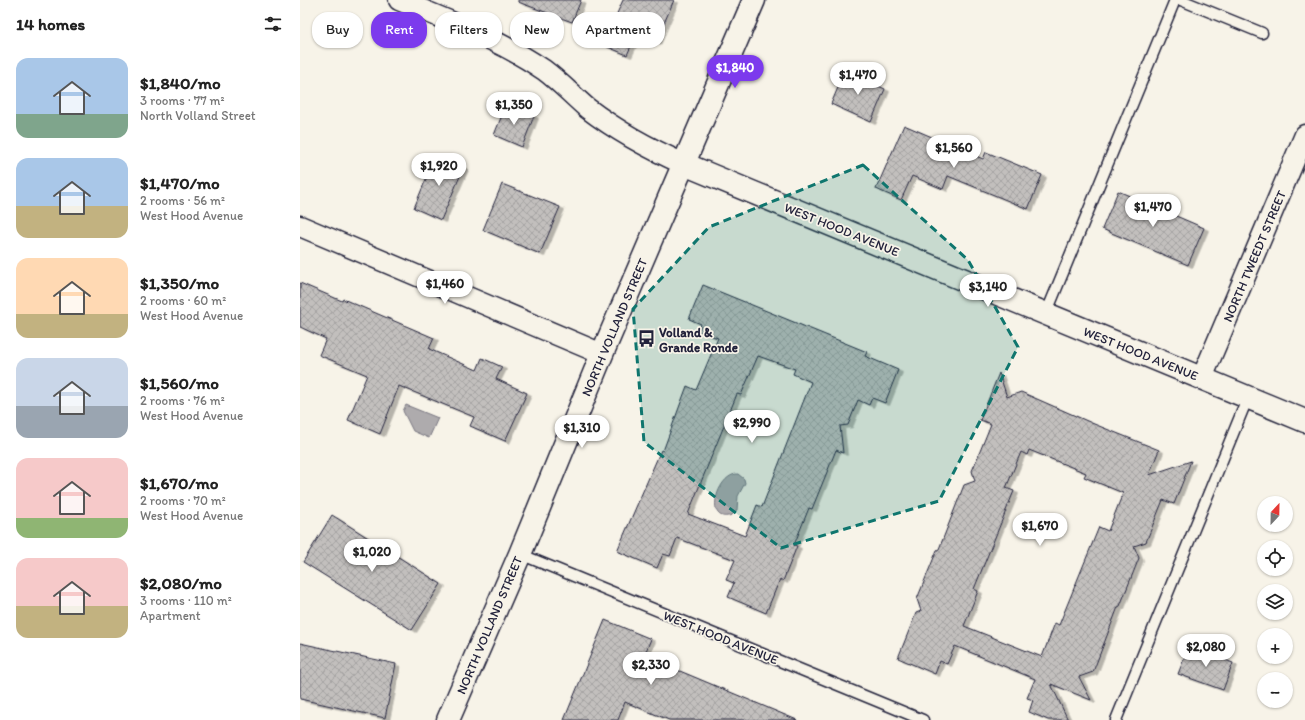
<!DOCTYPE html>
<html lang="en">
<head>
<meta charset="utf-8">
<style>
  body { margin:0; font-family:Itim,sans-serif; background:#f2f2f2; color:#222; height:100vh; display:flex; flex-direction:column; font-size:15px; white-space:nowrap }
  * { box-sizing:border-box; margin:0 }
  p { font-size:13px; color:#767676 }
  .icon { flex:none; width:22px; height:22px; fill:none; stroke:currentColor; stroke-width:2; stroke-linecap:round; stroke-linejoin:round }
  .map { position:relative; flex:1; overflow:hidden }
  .side { display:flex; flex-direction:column; background:#fff; width:300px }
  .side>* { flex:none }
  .hud { position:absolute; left:12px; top:12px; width:380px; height:36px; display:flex; gap:8px }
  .needle { width:26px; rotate:22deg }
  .controls { position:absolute; left:957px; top:496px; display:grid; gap:8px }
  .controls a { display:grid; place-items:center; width:36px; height:36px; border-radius:50%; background:#fff; box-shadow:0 1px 3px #0004; font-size:20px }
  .price { position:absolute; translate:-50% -34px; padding:0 9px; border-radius:14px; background:#fff; color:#222; font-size:13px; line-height:26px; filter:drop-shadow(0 1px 2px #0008) }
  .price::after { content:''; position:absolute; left:50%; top:24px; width:12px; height:9px; margin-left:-6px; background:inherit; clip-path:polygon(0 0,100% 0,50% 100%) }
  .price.current { background:#7c3aed; color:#fff }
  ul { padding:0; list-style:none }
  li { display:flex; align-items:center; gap:12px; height:100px; padding:0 16px }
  li span { display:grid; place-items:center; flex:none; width:112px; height:80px; border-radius:12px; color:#555 }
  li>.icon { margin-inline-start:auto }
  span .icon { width:48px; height:48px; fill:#fffc; stroke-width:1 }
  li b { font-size:17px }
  h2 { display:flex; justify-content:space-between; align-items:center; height:48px; padding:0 16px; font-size:17px }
  .chip { padding:0 14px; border-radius:16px; background:#fff; box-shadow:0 1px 3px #0004; font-size:14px; line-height:36px }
  .chip.current { background:#7c3aed; color:#fff }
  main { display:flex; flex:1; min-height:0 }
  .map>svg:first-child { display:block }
  .water { fill:#aeabad; stroke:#76747f }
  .building { fill:url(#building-cross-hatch); stroke:#22223b; fill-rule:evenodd; filter:url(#shadow) }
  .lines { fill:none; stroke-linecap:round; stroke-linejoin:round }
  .service-casing { stroke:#22223b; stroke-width:13 }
  .minor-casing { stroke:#22223b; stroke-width:23 }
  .tertiary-casing { stroke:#22223b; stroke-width:25 }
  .secondary-casing { stroke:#22223b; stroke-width:25 }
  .service { stroke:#f7f3e8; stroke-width:10 }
  .minor { stroke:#f7f3e8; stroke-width:20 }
  .tertiary { stroke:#f7f3e8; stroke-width:22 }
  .secondary { stroke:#f7f3e8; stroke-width:22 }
  .marked { fill:#0f766e; fill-opacity:0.2; stroke:#0f766e; stroke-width:3; stroke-dasharray:8 5; stroke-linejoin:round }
  .labels { text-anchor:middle; stroke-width:3.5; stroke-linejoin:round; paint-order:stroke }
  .street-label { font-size:13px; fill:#22223b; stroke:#f7f3e8 }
  .poi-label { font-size:13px; font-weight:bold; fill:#22223b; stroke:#f7f3e8; text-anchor:start }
</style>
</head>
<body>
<main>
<section class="side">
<h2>14 homes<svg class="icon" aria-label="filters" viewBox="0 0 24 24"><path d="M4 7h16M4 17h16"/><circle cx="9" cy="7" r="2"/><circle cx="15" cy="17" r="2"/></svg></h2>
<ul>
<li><span style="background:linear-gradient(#a9c7e8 70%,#7fa58c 0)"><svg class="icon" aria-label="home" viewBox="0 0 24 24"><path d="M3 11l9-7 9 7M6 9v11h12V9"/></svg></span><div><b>$1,840/mo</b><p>3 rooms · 77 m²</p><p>North Volland Street</p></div></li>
<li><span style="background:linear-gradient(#a9c7e8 60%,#c2b280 0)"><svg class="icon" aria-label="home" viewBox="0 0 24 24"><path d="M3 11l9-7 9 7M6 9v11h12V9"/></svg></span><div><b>$1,470/mo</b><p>2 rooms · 56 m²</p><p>West Hood Avenue</p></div></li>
<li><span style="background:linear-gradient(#ffd9b3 70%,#c2b280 0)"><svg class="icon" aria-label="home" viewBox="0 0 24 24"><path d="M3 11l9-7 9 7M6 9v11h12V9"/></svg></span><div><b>$1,350/mo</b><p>2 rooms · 60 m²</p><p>West Hood Avenue</p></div></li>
<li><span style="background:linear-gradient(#c9d6e8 60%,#9aa5b1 0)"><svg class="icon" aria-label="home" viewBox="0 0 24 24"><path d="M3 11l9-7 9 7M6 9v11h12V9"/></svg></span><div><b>$1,560/mo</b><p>2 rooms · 76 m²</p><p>West Hood Avenue</p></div></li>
<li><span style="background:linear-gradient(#f6c9c9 75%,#8fb573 0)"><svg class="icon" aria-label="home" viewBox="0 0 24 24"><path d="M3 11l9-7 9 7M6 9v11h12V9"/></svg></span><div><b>$1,670/mo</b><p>2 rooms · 70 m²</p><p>West Hood Avenue</p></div></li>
<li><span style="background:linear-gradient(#f6c9c9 60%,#c2b280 0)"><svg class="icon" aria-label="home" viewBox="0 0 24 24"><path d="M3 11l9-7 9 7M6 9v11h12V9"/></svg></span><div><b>$2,080/mo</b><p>3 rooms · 110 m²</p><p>Apartment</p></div></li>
</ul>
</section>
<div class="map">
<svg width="1005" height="720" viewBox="0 0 1005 720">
  <defs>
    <pattern id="building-cross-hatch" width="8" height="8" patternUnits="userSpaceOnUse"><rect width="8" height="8" fill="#c2bfbd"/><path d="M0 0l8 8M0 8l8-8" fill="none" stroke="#a6a4a3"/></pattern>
    <filter id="shadow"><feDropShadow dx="4.5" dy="2.5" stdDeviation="0" flood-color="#0004"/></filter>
  </defs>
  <rect width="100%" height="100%" fill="#f7f3e8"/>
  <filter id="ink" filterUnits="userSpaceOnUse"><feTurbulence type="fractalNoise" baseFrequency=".025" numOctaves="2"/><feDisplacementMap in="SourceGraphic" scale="8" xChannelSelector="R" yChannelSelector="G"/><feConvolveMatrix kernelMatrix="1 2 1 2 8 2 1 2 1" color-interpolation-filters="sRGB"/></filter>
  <g filter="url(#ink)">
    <!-- water -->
    <g class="water">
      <polygon points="106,405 138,418 129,438 113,431 103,411"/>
      <path d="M438 474 444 479 445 483 438 496 437 510 432 515C403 525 417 473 438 474Z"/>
    </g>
    <!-- building -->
    <g class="building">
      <polygon points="218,0 281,0 272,22 218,2"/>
      <polygon points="323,0 374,0 356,42 353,41 352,42 336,35 327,55 303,45"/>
      <polygon points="545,71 585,89 571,122 531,104"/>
      <polygon points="206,105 234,116 222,147 194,135"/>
      <polygon points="604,125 683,159 686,152 742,175 728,209 648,176 643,189 612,176 601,200 576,189"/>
      <polygon points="136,155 164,167 141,220 114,208"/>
      <polygon points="202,184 260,207 240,254 183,230"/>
      <polygon points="818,191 904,228 888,265 802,229"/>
      <polygon points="0,283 42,301 43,299 134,338 129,349 177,370 182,358 202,367 196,379 227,393 205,441 170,426 174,417 99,386 80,434 48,420 67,375 19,355 26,339 0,327"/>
      <path d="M403 285 567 352 565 356 598 370 585 403 572 398 569 405 558 400 548 425 540 426 543 453 536 450 512 509 509 508 494 545 497 546 483 581 480 579 466 613 428 597 434 583 426 580 435 560 377 538 370 556 363 554 357 568 317 551 361 450 363 451 387 386 396 390 418 338 398 331 401 324 389 319ZM458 356 495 369 493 374 511 382 462 507 457 505 445 536 388 514 437 394 441 395Z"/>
      <path d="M699 373 707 397 721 392 794 424 859 450 849 475 891 461 874 504 863 500 846 542 834 546 839 558 820 606 818 607 793 672 779 677 791 700 751 684 768 720H748L729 712 733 700 727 698 735 679 655 646 647 664 640 661 635 674 598 658 616 613 621 611 617 599 637 550 639 549 664 485 675 481 672 471 691 424 680 420ZM729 450 786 473 784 477 823 493 808 531 799 527 759 625 755 623 742 657 664 626 678 591 674 589 714 491 706 488 721 452 727 455Z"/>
      <polygon points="32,515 141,584 112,630 3,562"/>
      <polygon points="305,620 351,639 344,656 497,720 369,720 325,702 318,720 264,720"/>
      <polygon points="0,643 96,664 85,718 0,699"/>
      <polygon points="889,646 933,663 923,690 878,674"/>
    </g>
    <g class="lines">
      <defs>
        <g id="service">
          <polyline points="881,0 962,33"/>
          <polyline points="746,314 875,0"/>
          <polyline points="220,554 623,720"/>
          <polyline points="816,720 948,397"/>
        </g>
        <g id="minor">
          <path d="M99 0C148 21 199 39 244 70 259 81 273 96 287 108 317 131 350 149 384 164"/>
          <polyline points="0,226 302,354"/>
          <polyline points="902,378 1005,135"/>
        </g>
        <polyline id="tertiary" points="384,164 1005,421"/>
        <polyline id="secondary" points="148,720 220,554 302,354 454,0"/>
      </defs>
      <!-- service casing -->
      <use href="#service" class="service-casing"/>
      <!-- minor casing -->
      <use href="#minor" class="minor-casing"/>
      <!-- tertiary casing -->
      <use href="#tertiary" class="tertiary-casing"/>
      <!-- secondary casing -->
      <use href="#secondary" class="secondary-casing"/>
      <!-- service -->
      <use href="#service" class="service"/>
      <!-- minor -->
      <use href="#minor" class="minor"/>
      <!-- tertiary -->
      <use href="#tertiary" class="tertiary"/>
      <!-- secondary -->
      <use href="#secondary" class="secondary"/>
    </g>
  </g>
  <!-- marked area -->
  <path class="marked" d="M563 165 668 260 718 347 639 501 481 548 344 442 333 309 409 227Z"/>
  <!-- icons -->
  <defs>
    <symbol id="bus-bare" viewBox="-9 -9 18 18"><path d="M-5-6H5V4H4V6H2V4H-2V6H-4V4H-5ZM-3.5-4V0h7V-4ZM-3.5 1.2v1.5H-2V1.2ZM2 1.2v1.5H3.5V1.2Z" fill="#22223b" stroke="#f7f3e8" stroke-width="2.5" paint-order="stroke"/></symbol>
  </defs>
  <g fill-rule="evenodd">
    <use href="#bus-bare" x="334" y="326" width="25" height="25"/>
  </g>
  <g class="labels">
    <!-- street labels -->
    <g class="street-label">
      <text transform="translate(542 229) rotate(22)" y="5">WEST HOOD AVENUE</text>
      <text transform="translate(954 256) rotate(-67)" y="5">NORTH TWEEDT STREET</text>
      <text transform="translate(314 327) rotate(-67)" y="5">NORTH VOLLAND STREET</text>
      <text transform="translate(841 353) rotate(22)" y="5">WEST HOOD AVENUE</text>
      <text transform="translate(189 625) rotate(-67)" y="5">NORTH VOLLAND STREET</text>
      <text transform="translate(421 637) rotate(22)" y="5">WEST HOOD AVENUE</text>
    </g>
    <!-- poi labels -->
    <g class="poi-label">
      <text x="359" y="337">Volland &amp;<tspan x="359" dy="15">Grande Ronde</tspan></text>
    </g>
  </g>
</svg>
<div class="controls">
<a><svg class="needle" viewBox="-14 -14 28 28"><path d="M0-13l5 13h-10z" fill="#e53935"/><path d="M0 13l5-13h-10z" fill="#767676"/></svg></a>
<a><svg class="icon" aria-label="locate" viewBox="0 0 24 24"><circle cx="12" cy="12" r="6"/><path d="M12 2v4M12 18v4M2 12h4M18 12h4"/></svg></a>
<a><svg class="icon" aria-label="layers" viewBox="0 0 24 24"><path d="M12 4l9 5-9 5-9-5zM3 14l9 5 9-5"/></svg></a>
<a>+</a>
<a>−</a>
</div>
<b class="price current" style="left:435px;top:89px">$1,840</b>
<b class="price" style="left:558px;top:96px">$1,470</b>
<b class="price" style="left:214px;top:126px">$1,350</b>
<b class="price" style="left:654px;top:169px">$1,560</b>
<b class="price" style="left:139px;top:187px">$1,920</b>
<b class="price" style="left:853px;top:228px">$1,470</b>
<b class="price" style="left:145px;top:305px">$1,460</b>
<b class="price" style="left:688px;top:308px">$3,140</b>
<b class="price" style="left:452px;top:444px">$2,990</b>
<b class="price" style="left:282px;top:449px">$1,310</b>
<b class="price" style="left:740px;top:547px">$1,670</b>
<b class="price" style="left:72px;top:573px">$1,020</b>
<b class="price" style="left:906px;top:668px">$2,080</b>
<b class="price" style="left:351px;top:686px">$2,330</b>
<div class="hud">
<a class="chip">Buy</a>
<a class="chip current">Rent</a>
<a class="chip">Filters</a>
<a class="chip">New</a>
<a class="chip">Apartment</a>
</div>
</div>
</main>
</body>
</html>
